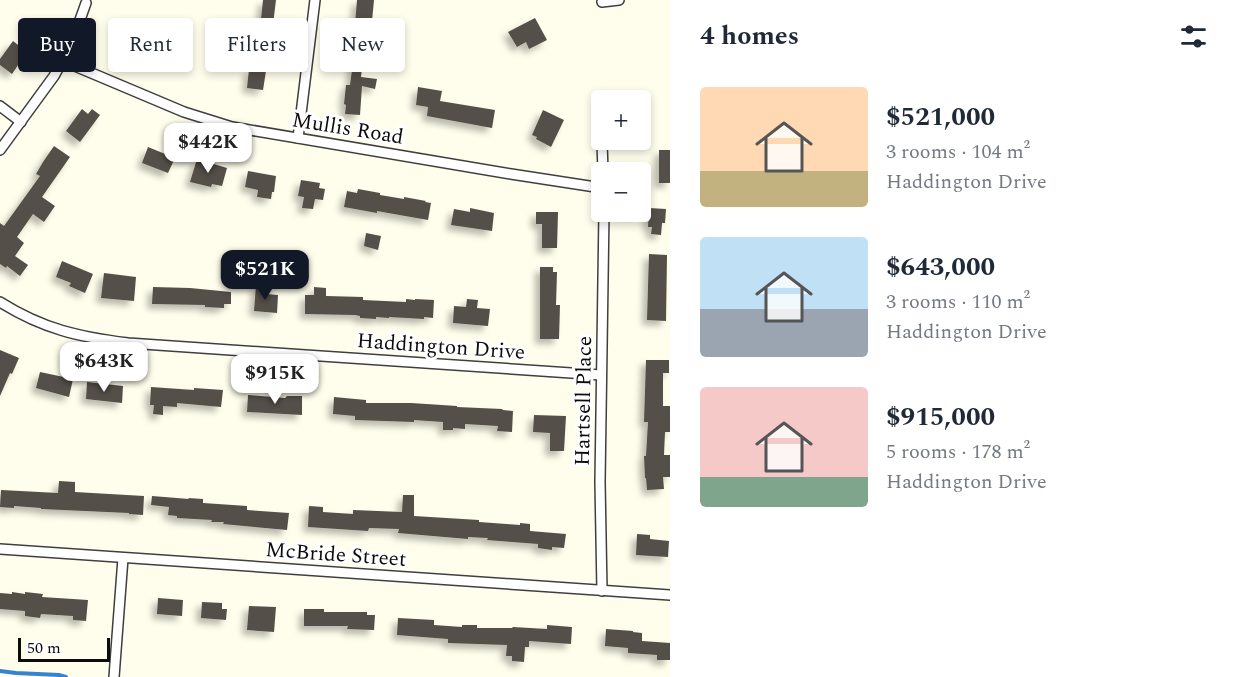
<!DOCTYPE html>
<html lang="en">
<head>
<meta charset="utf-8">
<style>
  body { margin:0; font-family:Spectral,serif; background:#f6f6f7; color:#1f2937; height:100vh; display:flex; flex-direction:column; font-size:22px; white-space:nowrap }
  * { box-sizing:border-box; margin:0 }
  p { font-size:20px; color:#747a83 }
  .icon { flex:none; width:33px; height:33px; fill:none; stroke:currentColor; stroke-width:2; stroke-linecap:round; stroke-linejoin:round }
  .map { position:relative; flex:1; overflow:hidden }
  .drawer { display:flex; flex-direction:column; background:#fff; width:570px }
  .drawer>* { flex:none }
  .top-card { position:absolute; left:18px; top:18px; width:561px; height:54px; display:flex; gap:12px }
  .controls { position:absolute; left:591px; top:90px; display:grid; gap:12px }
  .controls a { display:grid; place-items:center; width:60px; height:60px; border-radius:6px; background:#fff; box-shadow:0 3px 9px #0003; font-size:30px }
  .scale { position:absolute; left:18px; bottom:15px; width:92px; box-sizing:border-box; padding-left:6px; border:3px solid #0c0c0c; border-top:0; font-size:16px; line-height:21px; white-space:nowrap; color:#0c0c0c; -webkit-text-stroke:4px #fff; paint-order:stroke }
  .price { position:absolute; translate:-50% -51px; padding:0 14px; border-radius:12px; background:#fff; color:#222; font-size:20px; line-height:39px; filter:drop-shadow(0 2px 3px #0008) }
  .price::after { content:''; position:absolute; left:50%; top:36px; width:18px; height:14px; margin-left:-9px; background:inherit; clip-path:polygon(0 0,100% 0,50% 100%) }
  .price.selected { background:#111827; color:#fff }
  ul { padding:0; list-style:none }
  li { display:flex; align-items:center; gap:18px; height:150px; padding:0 30px }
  li span { display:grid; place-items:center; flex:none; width:168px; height:120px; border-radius:6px; color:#555 }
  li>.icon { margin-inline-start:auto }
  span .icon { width:72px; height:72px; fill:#fffc; stroke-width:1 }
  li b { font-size:26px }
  h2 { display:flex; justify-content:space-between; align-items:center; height:72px; padding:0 30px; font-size:26px }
  .chip { padding:0 21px; border-radius:6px; background:#fff; box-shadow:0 3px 9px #0003; font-size:21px; line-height:54px }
  .chip.selected { background:#111827; color:#fff }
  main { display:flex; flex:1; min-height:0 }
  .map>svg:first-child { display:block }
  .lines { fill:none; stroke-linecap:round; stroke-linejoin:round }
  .stream { stroke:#3683cf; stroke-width:4 }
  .building { fill:#554f48; filter:url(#shadow) }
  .minor-casing { stroke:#3f3f3f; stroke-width:12 }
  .minor { stroke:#fff; stroke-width:9 }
  .labels { text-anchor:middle; stroke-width:6; stroke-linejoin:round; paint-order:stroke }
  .street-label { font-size:21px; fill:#0c0c0c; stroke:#fff }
</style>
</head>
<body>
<main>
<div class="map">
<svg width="670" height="677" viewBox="0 0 670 677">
  <defs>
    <filter id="shadow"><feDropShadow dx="-5" dy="5" stdDeviation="3" flood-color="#0004"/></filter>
  </defs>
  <rect width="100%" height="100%" fill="#fffdeb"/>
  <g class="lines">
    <!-- stream -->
    <polyline class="stream" points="0,671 16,673 59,675 66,677"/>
  </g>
  <!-- building -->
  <g class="building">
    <polygon points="263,0 276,0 270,49 250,46 255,18 261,19"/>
    <polygon points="357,0 374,0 372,21 367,21 361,77 377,79 375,89 362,86 360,115 345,114 346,105 344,104 346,85 350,85 353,63 345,62 348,35 354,36"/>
    <polygon points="535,18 547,40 529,49 526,42 517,47 508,32"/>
    <polygon points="134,23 152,33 156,25 175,35 169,46 165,44 163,47 150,40 147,45 142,43 134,58 119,50"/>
    <polygon points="13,41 27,52 12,74 0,65 0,59"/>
    <polygon points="249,69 266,71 263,90 247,88"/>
    <polygon points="418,87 442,91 440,101 495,110 492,128 427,116 428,107 416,105"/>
    <polygon points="82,109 88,114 92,109 100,115 80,142 66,131"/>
    <polygon points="543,110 564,120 551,147 536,139 537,137 532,135"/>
    <polygon points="54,146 70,157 42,197 55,206 44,222 33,214 17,237 24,243 15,256 28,265 20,276 7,266 6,268 0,264 0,223 4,226 40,176 36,174 43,162"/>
    <polygon points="148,147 175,158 168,173 142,163"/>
    <rect x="659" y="150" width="11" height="33"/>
    <polygon points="197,159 227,168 222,186 212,184 211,187 190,182"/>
    <polygon points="248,171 276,176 274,192 272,192 271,199 257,197 258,190 245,187"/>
    <polygon points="301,180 320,183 319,188 325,189 323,200 315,199 313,209 302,208 304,197 298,196"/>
    <polygon points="358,189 380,193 380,195 404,199 404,197 426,201 425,202 431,203 428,220 377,211 377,213 344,207 347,191 357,193"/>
    <polygon points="470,208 494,213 492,231 451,225 454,209 470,212"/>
    <polygon points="649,208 666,209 665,223 662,223 661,235 651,234 652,227 648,227"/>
    <polygon points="536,212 558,212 557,248 542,248 542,224 536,224"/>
    <polygon points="366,233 381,236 378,250 364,246"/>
    <polygon points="649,254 667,255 666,321 647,320"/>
    <polygon points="62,261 93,274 85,293 69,286 71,283 56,277"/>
    <polygon points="540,267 553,267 553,272 557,272 556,305 560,305 559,339 540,339"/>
    <polygon points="104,273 136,277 134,301 101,298"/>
    <polygon points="256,285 267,286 266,294 278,295 277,313 254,311"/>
    <polygon points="153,287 190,288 231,292 231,304 224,304 224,308 205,307 205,305 152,304"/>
    <polygon points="314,287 326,288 326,296 363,297 363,300 406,302 406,299 415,300 415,299 434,300 433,318 424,317 424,319 389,317 389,318 376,317 376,319 360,318 360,316 355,315 305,314 305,295 314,295"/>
    <polygon points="467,299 478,300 477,308 490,309 488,326 453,323 454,306 466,307"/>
    <polygon points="0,350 19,358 12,374 10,373 0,396"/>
    <polygon points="646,360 669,360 669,373 663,373 663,406 670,406 670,432 665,432 664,455 670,455 670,477 663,477 664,489 647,490 646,478 645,478 644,456 646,456 648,422 644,422"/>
    <polygon points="40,372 73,379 69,397 36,388"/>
    <polygon points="87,382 123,386 122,403 86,399"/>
    <polygon points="151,387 194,390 194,388 223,390 221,407 177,403 177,407 163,406 163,415 153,414 154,405 150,405"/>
    <polygon points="248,395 285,398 287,396 302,396 302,415 247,412"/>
    <polygon points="334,397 366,400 366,403 411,403 457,406 457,407 502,409 503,410 513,411 512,432 497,431 498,426 465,424 465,429 453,428 453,430 443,430 443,422 414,420 414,422 355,420 355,416 333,414"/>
    <polygon points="534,415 566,416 564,451 550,451 550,433 533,432"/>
    <polygon points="59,481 75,482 75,492 144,496 143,515 129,514 129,513 41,509 41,508 14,506 14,508 0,507 1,490 58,493"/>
    <polygon points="403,495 414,495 414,516 479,520 479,522 520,525 520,523 530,524 530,531 566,534 564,548 552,547 552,550 538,548 538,544 487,540 488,538 468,537 468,539 398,533 399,529 369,528 368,531 308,527 309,506 323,507 323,512 353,514 353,510 402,512"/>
    <polygon points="152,496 189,499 188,498 203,499 203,503 247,506 247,510 289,513 287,530 223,524 224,522 211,522 212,520 177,518 177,516 168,515 169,507 151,505"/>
    <polygon points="637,534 650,535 650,539 669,541 668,557 636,555"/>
    <polygon points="12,592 25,594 25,592 43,594 42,597 88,600 86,621 73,620 73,616 41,614 40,618 25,616 25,611 0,609 0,593 12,594"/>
    <polygon points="158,598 183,600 182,616 157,614"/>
    <polygon points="202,602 222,603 222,609 227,609 226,620 201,618"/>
    <polygon points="249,606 276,607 274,632 247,630"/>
    <polygon points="304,609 324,609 324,612 367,612 367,615 375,615 374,630 347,629 348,626 304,626"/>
    <polygon points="398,618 434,620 434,625 462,627 462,625 477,625 477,628 512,628 513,627 547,629 547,625 572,627 571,644 529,641 529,647 525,647 524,662 512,661 512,656 506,656 507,645 448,643 448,639 397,635"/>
    <polygon points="606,629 633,631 633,632 642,633 642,641 670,643 670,660 657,660 657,655 628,653 628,648 605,646"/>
  </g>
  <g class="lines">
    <defs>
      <g id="minor">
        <polyline points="602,2 619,0"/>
        <polyline points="63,61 184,112 232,127 511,174 602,188"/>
        <polyline points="0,106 21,122"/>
        <polyline points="298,138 315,0"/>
        <polyline points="602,142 603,172"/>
        <polyline points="0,150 54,76 71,45 86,3"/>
        <path d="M0 302C43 329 79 337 128 343L601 375"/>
        <polyline points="0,549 670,595"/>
        <polyline points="602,591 600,482 604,212"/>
        <polyline points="114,677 123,558"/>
      </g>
    </defs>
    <!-- minor casing -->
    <use href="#minor" class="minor-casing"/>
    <!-- minor -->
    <use href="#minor" class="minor"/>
  </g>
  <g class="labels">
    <!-- street labels -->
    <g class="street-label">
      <text transform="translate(348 128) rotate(9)" y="7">Mullis Road</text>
      <text transform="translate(441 346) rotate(4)" y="7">Haddington Drive</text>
      <text transform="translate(583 401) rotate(-89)" y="7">Hartsell Place</text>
      <text transform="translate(336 554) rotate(4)" y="7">McBride Street</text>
    </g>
  </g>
</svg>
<div class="controls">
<a>+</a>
<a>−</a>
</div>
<div class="scale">50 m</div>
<b class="price" style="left:208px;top:174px">$442K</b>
<b class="price selected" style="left:265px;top:301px">$521K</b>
<b class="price" style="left:104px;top:393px">$643K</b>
<b class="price" style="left:275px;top:405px">$915K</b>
<div class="top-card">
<a class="chip selected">Buy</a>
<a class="chip">Rent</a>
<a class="chip">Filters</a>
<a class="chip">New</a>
</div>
</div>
<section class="drawer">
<h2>4 homes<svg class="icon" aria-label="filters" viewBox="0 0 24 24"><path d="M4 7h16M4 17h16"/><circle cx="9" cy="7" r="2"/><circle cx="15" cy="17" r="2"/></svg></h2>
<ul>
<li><span style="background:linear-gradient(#ffd9b3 70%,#c2b280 0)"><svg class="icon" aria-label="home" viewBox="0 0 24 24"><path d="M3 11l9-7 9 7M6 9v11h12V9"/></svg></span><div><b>$521,000</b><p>3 rooms · 104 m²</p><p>Haddington Drive</p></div></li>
<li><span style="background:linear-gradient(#bfe0f5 60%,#9aa5b1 0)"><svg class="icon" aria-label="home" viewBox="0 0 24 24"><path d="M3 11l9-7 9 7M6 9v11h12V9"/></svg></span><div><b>$643,000</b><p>3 rooms · 110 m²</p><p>Haddington Drive</p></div></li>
<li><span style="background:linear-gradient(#f6c9c9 75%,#7fa58c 0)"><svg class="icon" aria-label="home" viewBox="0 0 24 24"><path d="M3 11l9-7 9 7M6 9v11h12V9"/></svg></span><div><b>$915,000</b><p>5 rooms · 178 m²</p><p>Haddington Drive</p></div></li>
</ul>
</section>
</main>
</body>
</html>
